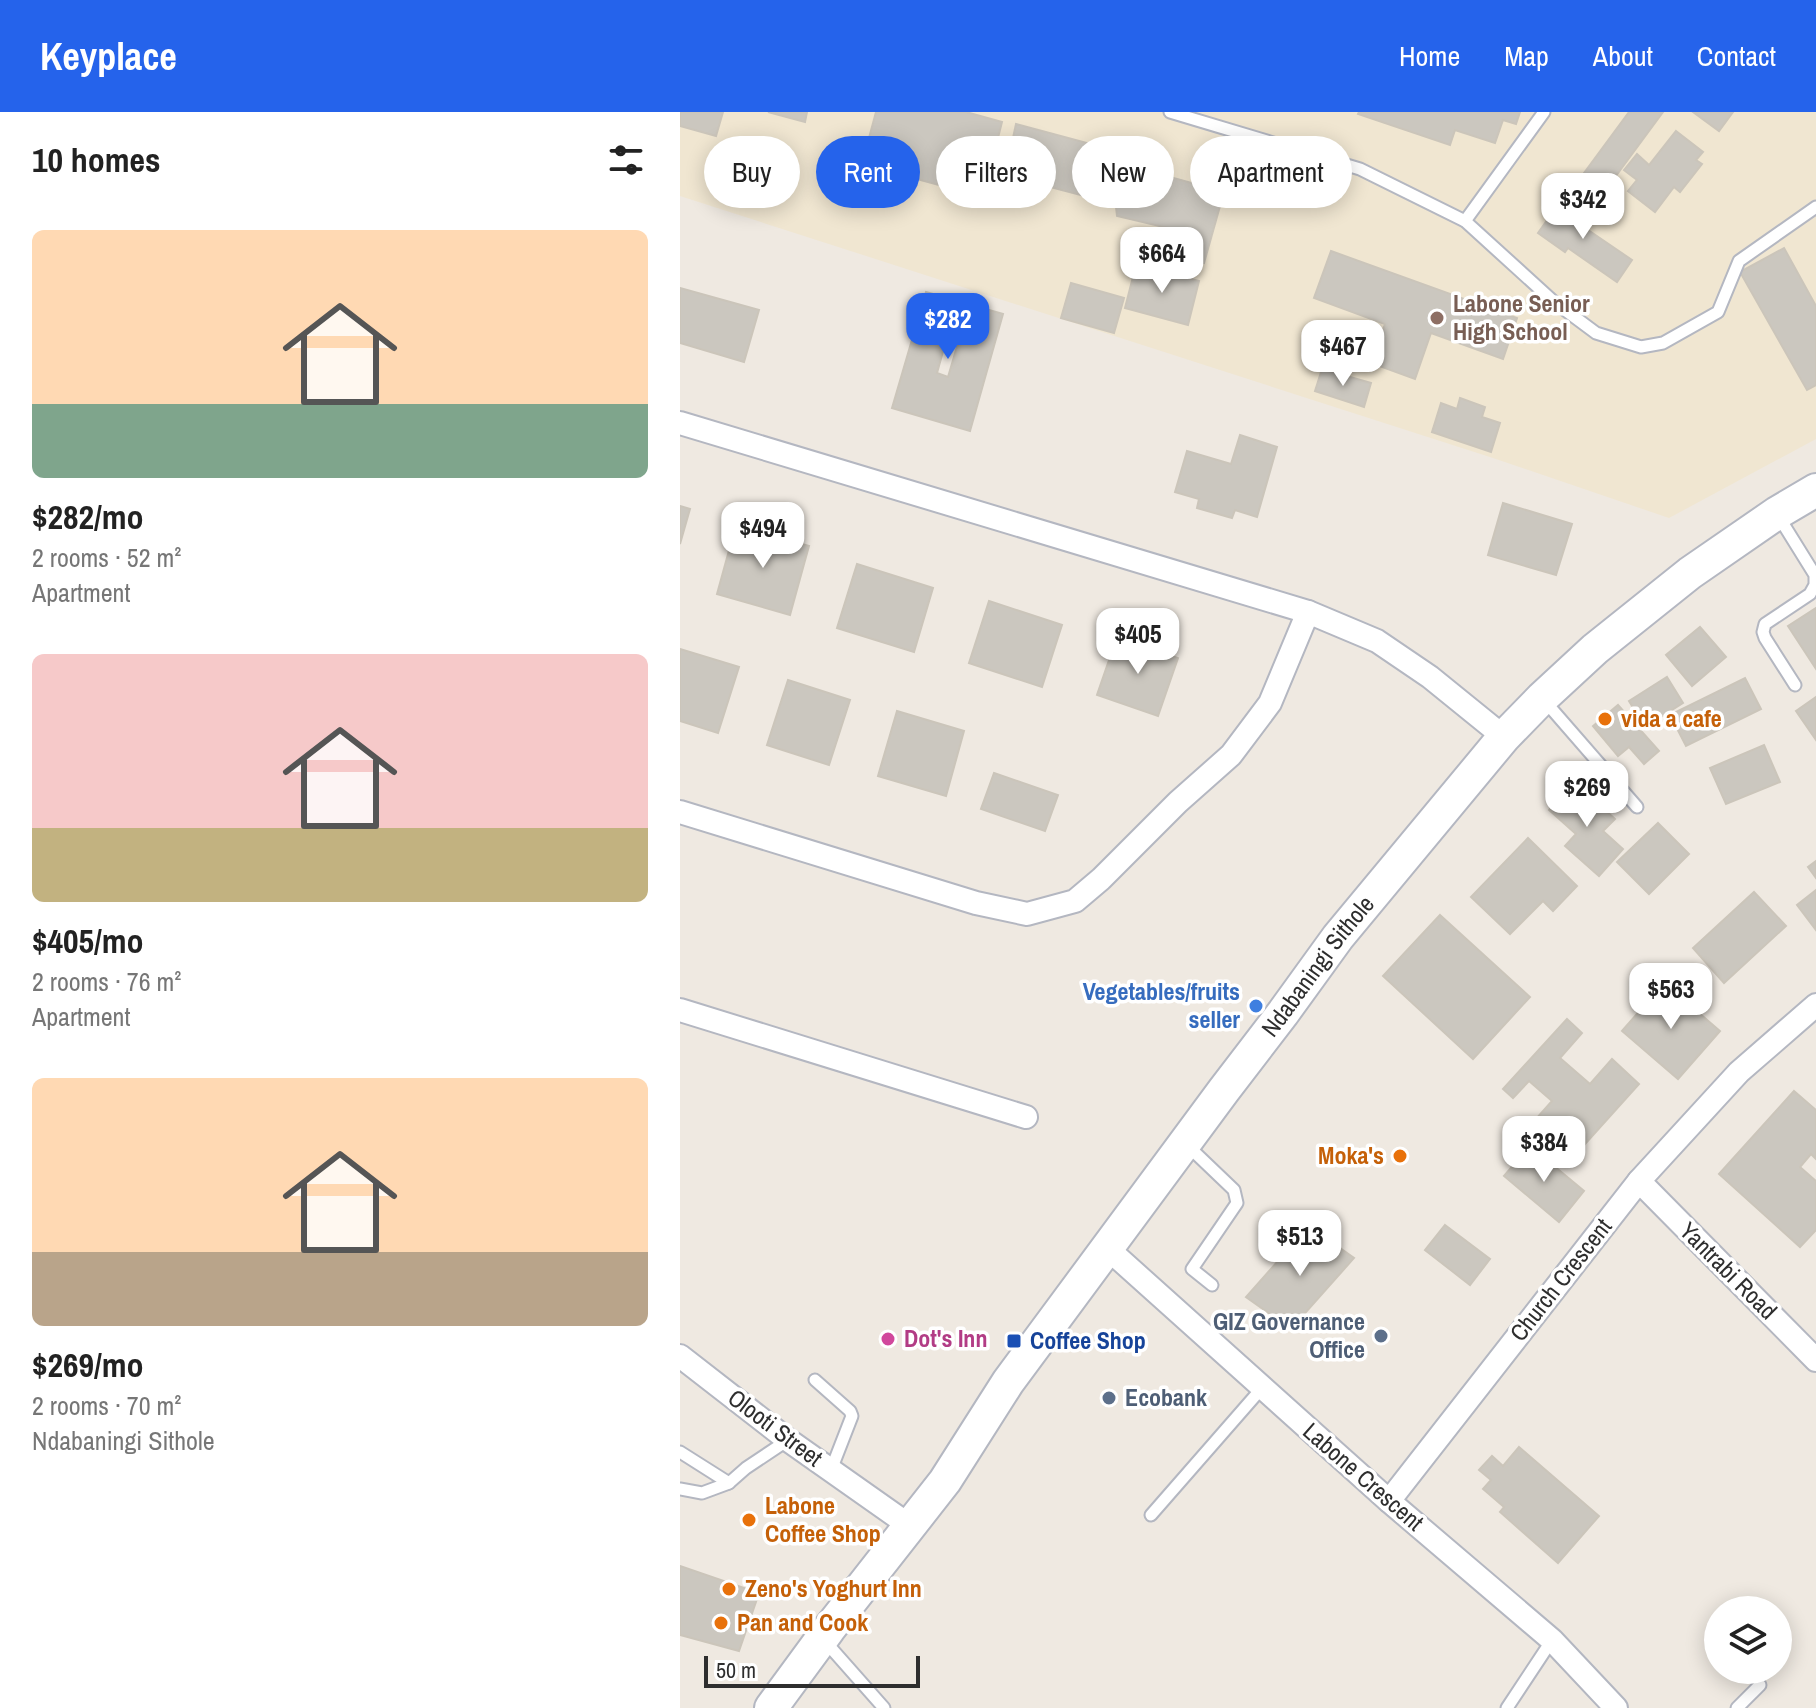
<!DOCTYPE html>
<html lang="en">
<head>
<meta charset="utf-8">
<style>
  body { margin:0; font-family:"Archivo Narrow",sans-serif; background:#f6f6f6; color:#222; height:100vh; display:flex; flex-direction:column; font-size:30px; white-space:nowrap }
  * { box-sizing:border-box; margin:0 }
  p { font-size:26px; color:#767676 }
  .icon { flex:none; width:44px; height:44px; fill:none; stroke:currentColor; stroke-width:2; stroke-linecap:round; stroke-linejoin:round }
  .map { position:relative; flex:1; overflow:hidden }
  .panel { display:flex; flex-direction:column; background:#fff; width:680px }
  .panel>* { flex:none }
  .top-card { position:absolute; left:24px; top:24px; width:760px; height:72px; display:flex; gap:16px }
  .tools { position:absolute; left:1024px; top:1484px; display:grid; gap:16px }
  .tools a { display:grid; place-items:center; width:88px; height:88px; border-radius:50%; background:#fff; box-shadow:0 4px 20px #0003; font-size:40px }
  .scale { position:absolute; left:24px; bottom:20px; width:216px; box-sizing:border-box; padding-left:8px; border:4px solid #2e2e2e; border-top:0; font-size:22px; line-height:28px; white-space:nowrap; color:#2e2e2e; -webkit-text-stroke:6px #fff; paint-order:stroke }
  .price { position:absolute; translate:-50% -68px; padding:0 18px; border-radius:16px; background:#fff; color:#222; font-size:26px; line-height:52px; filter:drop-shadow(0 2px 4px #0008) }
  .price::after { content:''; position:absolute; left:50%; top:48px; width:24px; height:18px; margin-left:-12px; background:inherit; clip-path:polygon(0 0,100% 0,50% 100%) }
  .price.selected { background:#2563eb; color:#fff }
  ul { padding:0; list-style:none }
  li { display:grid; align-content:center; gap:16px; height:424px; padding:0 32px }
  li span { display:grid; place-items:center; height:248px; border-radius:12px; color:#555 }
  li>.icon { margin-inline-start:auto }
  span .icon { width:144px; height:144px; fill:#fffc; stroke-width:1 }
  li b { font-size:34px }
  h2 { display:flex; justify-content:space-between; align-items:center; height:96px; padding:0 32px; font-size:34px }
  .pill { padding:0 28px; border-radius:36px; background:#fff; box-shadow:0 4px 20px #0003; font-size:28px; line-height:72px }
  .pill.selected { background:#2563eb; color:#fff }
  header { display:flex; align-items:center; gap:48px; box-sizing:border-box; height:112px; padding:0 40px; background:#2563eb; color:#fff }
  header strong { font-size:38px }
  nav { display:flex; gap:44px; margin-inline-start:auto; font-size:28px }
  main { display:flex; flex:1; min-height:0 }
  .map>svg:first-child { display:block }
  .education { fill:#f0e6d1 }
  .building { fill:#cbc7bf; stroke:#cbc5ba; stroke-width:2; fill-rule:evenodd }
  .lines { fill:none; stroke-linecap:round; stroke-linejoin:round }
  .lane-casing { stroke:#b4b7c1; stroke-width:15 }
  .street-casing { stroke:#b4b7c1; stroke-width:26 }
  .secondary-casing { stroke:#b4b7c1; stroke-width:36 }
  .lane { stroke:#fff; stroke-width:11 }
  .street { stroke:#fff; stroke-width:22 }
  .secondary { stroke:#fff; stroke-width:32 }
  .education-dot { fill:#8d6e63; stroke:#fff; stroke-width:3 }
  .food-dot { fill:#e8710a; stroke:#fff; stroke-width:3 }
  .shop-dot { fill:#3f7fe0; stroke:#fff; stroke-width:3 }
  .service-dot { fill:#5c6f8a; stroke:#fff; stroke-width:3 }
  .hotel-dot { fill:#d1479c; stroke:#fff; stroke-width:3 }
  .transit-dot { fill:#1a4fb4; stroke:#fff; stroke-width:3 }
  .labels { text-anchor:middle; stroke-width:7; stroke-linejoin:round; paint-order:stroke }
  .education-label { font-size:24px; font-weight:bold; fill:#785e54; stroke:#fff; text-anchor:start }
  .food-label { font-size:24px; font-weight:bold; fill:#c56008; stroke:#fff; text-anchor:start }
  .street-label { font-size:24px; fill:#2e2e2e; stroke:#fff }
  .shop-label { font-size:24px; font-weight:bold; fill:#366cbe; stroke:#fff; text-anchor:end }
  .service-label { font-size:24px; font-weight:bold; fill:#4e5e75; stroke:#fff; text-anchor:end }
  .hotel-label { font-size:24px; font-weight:bold; fill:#b23c85; stroke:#fff; text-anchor:start }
  .transit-label { font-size:24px; font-weight:bold; fill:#164399; stroke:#fff; text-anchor:start }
</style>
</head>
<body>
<header>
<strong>Keyplace</strong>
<nav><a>Home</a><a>Map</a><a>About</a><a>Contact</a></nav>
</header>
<main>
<section class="panel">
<h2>10 homes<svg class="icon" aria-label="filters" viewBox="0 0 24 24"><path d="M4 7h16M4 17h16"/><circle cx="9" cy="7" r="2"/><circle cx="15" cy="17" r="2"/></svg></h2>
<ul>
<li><span style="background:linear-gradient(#ffd9b3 70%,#7fa58c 0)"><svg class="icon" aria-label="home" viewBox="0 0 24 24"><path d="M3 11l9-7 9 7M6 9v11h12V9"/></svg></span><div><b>$282/mo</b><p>2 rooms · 52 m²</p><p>Apartment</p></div></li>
<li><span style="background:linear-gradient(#f6c9c9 70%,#c2b280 0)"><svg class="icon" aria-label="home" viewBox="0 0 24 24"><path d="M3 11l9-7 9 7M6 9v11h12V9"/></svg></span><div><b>$405/mo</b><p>2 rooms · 76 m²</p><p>Apartment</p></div></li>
<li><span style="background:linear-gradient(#ffd9b3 70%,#b9a48a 0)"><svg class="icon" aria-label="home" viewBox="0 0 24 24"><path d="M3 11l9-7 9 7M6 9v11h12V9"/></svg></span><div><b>$269/mo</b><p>2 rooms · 70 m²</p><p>Ndabaningi Sithole</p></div></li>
</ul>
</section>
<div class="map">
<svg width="1136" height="1596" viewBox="0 0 1136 1596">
  <rect width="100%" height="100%" fill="#efe9e1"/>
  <!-- education -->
  <polygon class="education" points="0,0 1136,0 1136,327 989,406 813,346 0,84"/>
  <!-- building -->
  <g class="building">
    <polygon points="0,0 43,0 36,24 0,14"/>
    <polygon points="88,0 127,0 125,10"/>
    <polygon points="196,0 286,0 322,10 303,85 182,52"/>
    <polygon points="679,0 840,0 836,12 823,8 815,31 775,18 770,33 678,2"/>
    <polygon points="949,0 983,0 916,91 893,76"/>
    <polygon points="1013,0 1053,0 1039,19"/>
    <polygon points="336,12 429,37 416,87 325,63"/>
    <polygon points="996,19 1023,40 1016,48 1022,52 1000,80 994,75 975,100 948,79 957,68 944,58 957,42 969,53"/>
    <polygon points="432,49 544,80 524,151 507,147 506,133 492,129 488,116 437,104 435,86 423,83"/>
    <polygon points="885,83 898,92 889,105 952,148 937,170 888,136 885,140 858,121"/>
    <polygon points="1104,136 1136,194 1136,273 1127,278 1060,160"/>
    <polygon points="651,139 837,206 823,247 751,221 735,267 691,251 705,212 634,186"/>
    <polygon points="456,153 519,169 508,213 445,196"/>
    <polygon points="391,171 444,186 434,221 381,206"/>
    <polygon points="0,176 79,198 64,250 0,231"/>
    <path d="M246 180 323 202 290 319 212 296ZM269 218 281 221 268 265 257 261Z"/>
    <polygon points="642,257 691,271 684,295 635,279"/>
    <polygon points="780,286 805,295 802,305 820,311 811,340 752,320 761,291 777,297"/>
    <polygon points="560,323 597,335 577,405 555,398 552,406 517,396 519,387 495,380 507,339 551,352"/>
    <polygon points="823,391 892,412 876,463 808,443"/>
    <polygon points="0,394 10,397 0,432"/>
    <polygon points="56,413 129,434 110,503 37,482"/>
    <polygon points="177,452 253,476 234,540 157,516"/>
    <polygon points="309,489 382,513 362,575 289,551"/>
    <polygon points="1136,496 1136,557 1108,514"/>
    <polygon points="1020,515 1046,545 1012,574 986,543"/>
    <polygon points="437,525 498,546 478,604 417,583"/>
    <polygon points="0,537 59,555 38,621 0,609"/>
    <polygon points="987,565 1003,591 965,615 949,589"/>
    <polygon points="1065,566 1081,597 1006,634 990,603"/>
    <polygon points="108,568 170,588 149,653 87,633"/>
    <polygon points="1136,585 1136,628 1116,599"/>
    <polygon points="938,593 979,639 964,652 949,635 938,644 913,614"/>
    <polygon points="217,599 284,619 266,684 198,664"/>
    <polygon points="1084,633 1100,670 1046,692 1030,656"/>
    <polygon points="314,661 378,683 365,719 301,697"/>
    <polygon points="894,670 935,707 923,719 943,737 919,764 885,734 896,722 869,698"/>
    <polygon points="978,711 1009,742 969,782 937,750"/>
    <polygon points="848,726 897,774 873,799 863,789 830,822 791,785"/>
    <polygon points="1136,749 1136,766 1128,755"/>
    <polygon points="1136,778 1136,818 1117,793"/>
    <polygon points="1074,780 1106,814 1044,871 1013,836"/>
    <polygon points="760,803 850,885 793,947 703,864"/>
    <polygon points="984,871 1040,919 998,967 942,919"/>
    <polygon points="887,907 902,921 880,946 910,972 932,947 959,972 896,1042 856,1007 872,989 849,969 833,986 823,977"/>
    <polygon points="1114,979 1136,998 1136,1047 1131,1042 1120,1055 1136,1069 1136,1118 1120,1135 1039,1062"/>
    <polygon points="850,1034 904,1079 879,1110 824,1064"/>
    <polygon points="765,1113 810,1147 790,1173 745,1138"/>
    <polygon points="629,1114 674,1146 611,1217 566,1185"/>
    <polygon points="839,1335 919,1404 878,1451 820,1400 824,1395 803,1377 811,1368 799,1358 812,1344 823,1354"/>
    <polygon points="0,1454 79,1481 59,1539 0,1523"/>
  </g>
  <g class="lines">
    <defs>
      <g id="lane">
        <polyline points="490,0 680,57 785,109 873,189 916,221 961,235 983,231 1038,200 1059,149 1136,95"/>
        <polyline points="785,109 864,0"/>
        <polyline points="1097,402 1135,463 1135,473 1130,482 1085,512 1083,520 1085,526 1115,573"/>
        <polyline points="863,587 957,695"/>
        <polyline points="508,1034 554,1078 557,1091 512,1157 532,1173"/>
        <polyline points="135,1268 170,1299 172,1304 151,1358"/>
        <polyline points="0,1340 49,1371"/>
        <polyline points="0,1377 22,1381 49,1371 66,1356 108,1328"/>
        <polyline points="471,1403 582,1276"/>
        <polyline points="143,1527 204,1596"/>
        <polyline points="827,1596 872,1528"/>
        <polyline points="1057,1596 1080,1573"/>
      </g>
      <g id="street">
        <polyline points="0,311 628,500 697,529 750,565 824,625"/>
        <polyline points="0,700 296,791 347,802 395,789 421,767 498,690 551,643 590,591 628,500"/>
        <polyline points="0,898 346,1005"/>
        <polyline points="959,1069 1136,1248"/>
        <polyline points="427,1136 709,1389 872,1528 936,1596"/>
        <polyline points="0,1244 108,1328 230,1414"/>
        <polyline points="709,1389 959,1069 1059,960 1136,893"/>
      </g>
      <g id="secondary">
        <path id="s1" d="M91 1596 149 1517 265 1369 328 1270 544 978 603 901 658 825 824 625 862 586 915 537 1010 461 1097 401 1136 378"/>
      </g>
    </defs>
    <!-- lane casing -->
    <use href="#lane" class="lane-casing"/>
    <!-- street casing -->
    <use href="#street" class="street-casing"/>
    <!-- secondary casing -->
    <use href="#secondary" class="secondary-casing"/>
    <!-- lane -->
    <use href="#lane" class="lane"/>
    <!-- street -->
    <use href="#street" class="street"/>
    <!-- secondary -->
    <use href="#secondary" class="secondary"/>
  </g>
  <!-- markers -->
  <circle class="education-dot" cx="757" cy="206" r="8"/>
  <g class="food-dot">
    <circle cx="925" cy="607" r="8"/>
    <circle cx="720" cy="1044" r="8"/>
    <circle cx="69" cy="1408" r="8"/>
    <circle cx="49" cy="1477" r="8"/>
    <circle cx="41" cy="1511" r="8"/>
  </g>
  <circle class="shop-dot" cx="576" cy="894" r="8"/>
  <g class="service-dot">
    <circle cx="701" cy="1224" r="8"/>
    <circle cx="429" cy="1286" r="8"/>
  </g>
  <circle class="hotel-dot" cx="208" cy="1227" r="8"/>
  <rect class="transit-dot" x="326" y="1221" width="16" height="16" rx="4"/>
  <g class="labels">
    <!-- education labels -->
    <g class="education-label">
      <text x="773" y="200">Labone Senior<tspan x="773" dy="28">High School</tspan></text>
    </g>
    <!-- food labels -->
    <g class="food-label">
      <text x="941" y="615">vida a cafe</text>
      <text x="704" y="1052" text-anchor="end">Moka's</text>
      <text x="85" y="1402">Labone<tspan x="85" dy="28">Coffee Shop</tspan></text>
      <text x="65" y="1485">Zeno's Yoghurt Inn</text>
      <text x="57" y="1519">Pan and Cook</text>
    </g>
    <!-- street labels -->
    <g class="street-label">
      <text dy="8" stroke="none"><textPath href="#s1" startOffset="922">Ndabaningi Sithole</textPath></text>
      <text transform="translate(1048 1159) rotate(45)" y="8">Yantrabi Road</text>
      <text transform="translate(881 1168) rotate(-52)" y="8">Church Crescent</text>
      <text transform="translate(95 1316) rotate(37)" y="8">Olooti Street</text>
      <text transform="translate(683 1365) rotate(41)" y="8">Labone Crescent</text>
    </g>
    <!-- shop labels -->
    <g class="shop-label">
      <text x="560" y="888">Vegetables/fruits<tspan x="560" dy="28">seller</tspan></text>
    </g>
    <!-- service labels -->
    <g class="service-label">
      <text x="685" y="1218">GIZ Governance<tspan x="685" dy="28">Office</tspan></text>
      <text x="445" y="1294" text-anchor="start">Ecobank</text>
    </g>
    <!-- hotel labels -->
    <g class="hotel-label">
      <text x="224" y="1235">Dot's Inn</text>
    </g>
    <!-- transit labels -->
    <g class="transit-label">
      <text x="350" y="1237">Coffee Shop</text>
    </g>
  </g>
</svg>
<div class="tools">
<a><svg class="icon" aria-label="layers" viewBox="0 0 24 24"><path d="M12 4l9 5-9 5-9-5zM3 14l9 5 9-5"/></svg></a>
</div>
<div class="scale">50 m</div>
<b class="price" style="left:903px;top:129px">$342</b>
<b class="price" style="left:482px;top:183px">$664</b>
<b class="price selected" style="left:268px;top:249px">$282</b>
<b class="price" style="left:663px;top:276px">$467</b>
<b class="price" style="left:83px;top:458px">$494</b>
<b class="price" style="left:458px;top:564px">$405</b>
<b class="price" style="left:907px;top:717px">$269</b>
<b class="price" style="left:991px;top:919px">$563</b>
<b class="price" style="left:864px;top:1072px">$384</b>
<b class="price" style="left:620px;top:1166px">$513</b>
<div class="top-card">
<a class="pill">Buy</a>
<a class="pill selected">Rent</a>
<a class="pill">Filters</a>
<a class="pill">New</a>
<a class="pill">Apartment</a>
</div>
</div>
</main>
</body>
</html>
